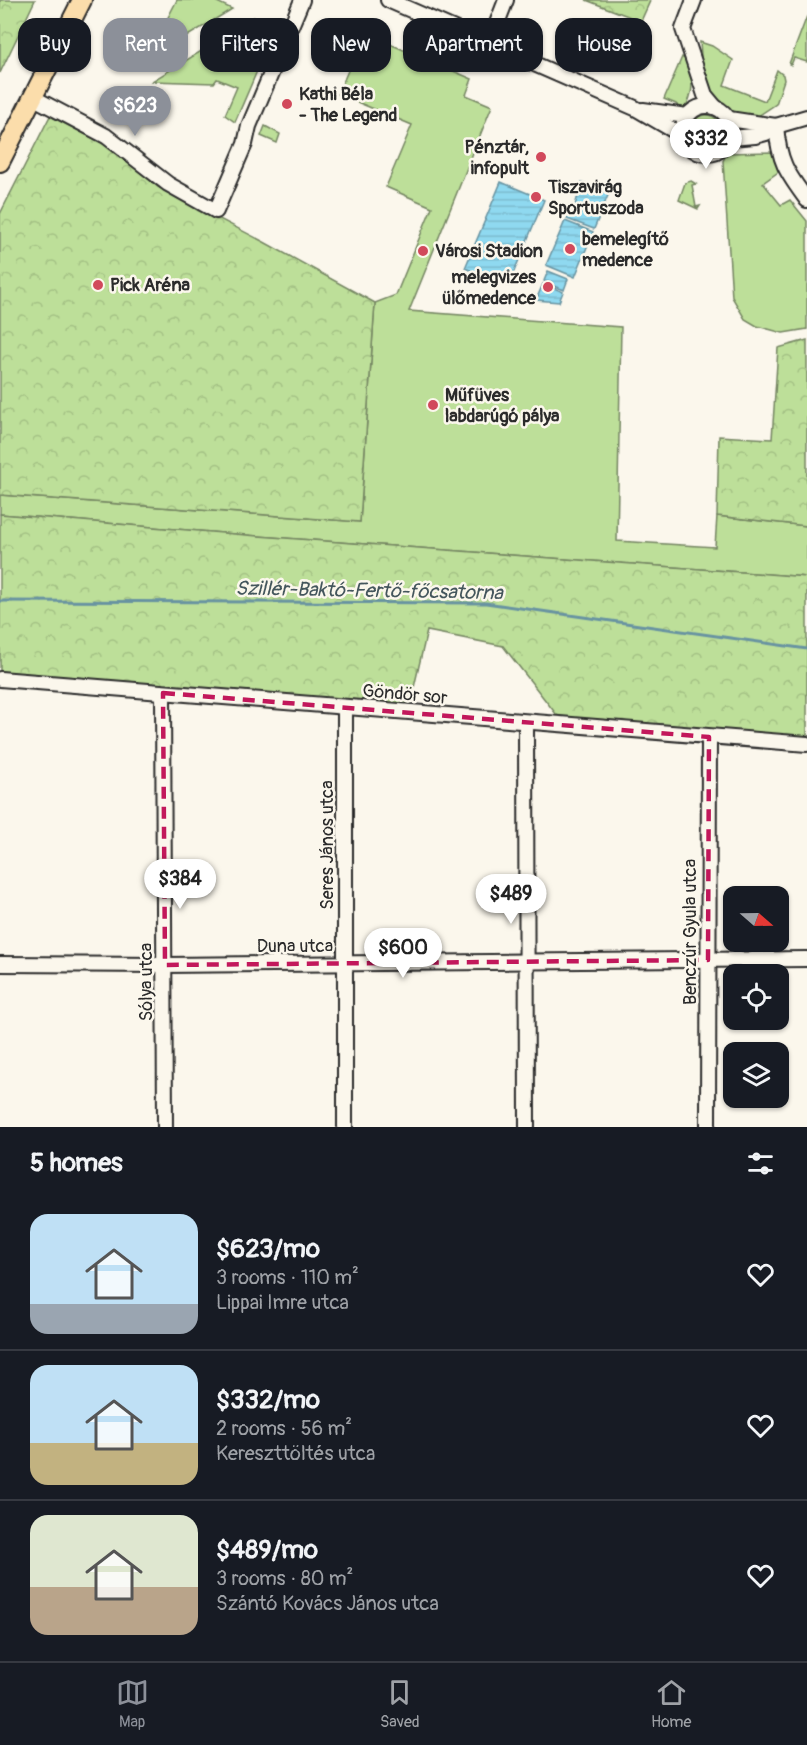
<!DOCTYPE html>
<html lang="en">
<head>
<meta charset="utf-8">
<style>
  body { margin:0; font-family:Pangolin,sans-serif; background:#242831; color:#f1f3f6; height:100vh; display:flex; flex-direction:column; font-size:22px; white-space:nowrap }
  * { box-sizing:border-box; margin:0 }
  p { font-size:20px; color:#9ea1a6 }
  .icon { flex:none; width:33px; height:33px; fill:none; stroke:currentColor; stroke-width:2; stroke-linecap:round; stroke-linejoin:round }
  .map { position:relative; height:1127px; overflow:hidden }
  .panel { display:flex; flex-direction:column; background:#171b24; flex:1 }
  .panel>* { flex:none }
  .guide { position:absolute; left:18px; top:18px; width:771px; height:54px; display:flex; gap:12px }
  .needle { width:39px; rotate:110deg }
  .fabs { position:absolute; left:723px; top:886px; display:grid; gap:12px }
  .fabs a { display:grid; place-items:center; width:66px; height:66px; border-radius:12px; background:#171b24; box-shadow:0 2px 4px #0004; font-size:30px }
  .price { position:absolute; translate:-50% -51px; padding:0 14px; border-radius:21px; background:#fff; color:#222; font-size:20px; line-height:39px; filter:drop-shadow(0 2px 3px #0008) }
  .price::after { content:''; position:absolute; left:50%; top:36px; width:18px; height:14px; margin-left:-9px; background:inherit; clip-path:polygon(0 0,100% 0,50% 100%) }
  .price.on { background:#8c9099; color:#fff }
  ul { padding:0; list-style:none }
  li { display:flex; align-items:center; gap:18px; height:150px; padding:0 30px }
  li+li { border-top:2px solid #363941 }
  li span { display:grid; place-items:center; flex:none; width:168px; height:120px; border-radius:18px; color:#555 }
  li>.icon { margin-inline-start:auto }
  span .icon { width:72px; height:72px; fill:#fffc; stroke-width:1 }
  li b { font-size:26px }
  h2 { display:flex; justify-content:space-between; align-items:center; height:72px; padding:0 30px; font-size:26px }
  .tag { padding:0 21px; border-radius:18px; background:#171b24; box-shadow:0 2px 4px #0004; font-size:21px; line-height:54px }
  .tag.on { background:#8c9099; color:#fff }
  .tab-bar { display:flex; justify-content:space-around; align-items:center; height:84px; border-top:2px solid #363941; background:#171b24; font-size:16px; color:#9ea1a6 }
  .tab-bar a { display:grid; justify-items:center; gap:3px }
  .tab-bar .on { color:#8c9099 }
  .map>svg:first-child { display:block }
  .green { fill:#bddf99; stroke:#748562; stroke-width:1.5 }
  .forest { fill:url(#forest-crowns); stroke:#748562; stroke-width:1.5 }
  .water { fill:url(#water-rules); stroke:#6793a1; stroke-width:1.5 }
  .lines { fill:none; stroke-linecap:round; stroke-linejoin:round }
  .stream { stroke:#6793a1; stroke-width:3 }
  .minor-casing { stroke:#2b2b2b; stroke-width:18 }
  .major-casing { stroke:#2b2b2b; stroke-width:22 }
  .minor { stroke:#fbf7ec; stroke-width:14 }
  .major { stroke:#fbddab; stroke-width:18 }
  .marked { fill:none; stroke:#c2185b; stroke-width:4.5; stroke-dasharray:12 8; stroke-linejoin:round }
  .poi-dot { fill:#d1495b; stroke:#fbf7ec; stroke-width:2 }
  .labels { text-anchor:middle; stroke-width:5; stroke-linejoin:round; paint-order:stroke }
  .poi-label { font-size:18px; font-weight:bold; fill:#2b2b2b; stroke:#fbf7ec; text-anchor:start }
  .street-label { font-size:18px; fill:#2b2b2b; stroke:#fbf7ec }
  .water-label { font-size:20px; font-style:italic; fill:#44565c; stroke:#fbf7ec }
</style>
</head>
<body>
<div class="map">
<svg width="807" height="1127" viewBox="0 0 807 1127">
  <defs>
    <pattern id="forest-crowns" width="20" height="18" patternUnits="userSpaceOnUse" patternTransform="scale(1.5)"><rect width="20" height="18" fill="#bddf99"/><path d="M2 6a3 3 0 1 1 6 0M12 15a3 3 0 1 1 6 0" fill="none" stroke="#a3c084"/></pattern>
    <pattern id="water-rules" width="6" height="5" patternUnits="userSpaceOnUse" patternTransform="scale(1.5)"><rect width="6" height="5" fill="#8fd9f0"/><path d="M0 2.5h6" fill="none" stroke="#7cbace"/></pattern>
  </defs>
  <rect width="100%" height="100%" fill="#fbf7ec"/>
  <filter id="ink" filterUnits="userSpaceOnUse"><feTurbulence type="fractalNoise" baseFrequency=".0167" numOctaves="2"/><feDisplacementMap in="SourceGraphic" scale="12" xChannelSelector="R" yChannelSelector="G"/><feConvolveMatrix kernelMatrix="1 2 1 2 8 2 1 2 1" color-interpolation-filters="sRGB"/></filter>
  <g filter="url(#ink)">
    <!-- green -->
    <g class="green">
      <polygon points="177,0 213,0 232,9 145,62"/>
      <polygon points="807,16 807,62 794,58 791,65 789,64"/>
      <polygon points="253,17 276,27 235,122 225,115 237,87 217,79 214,83 152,81 251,21"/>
      <polygon points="364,33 472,79 466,95 492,106 409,311 621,327 617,541 715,547 717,516 807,526 807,577 258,536 0,514 0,495 360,522 375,303 396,295 432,207 386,187 412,125 338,94"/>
      <polygon points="700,42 712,46 733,60 724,85 765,101 777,70 783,75 784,80 776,104 758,116 749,119 734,117 711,97 702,68"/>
      <path d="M682 57C696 66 695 100 682 110L676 104 664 99Z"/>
      <circle cx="706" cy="130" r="15"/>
      <polygon points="265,126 280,134 277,143 261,136"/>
      <polygon points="772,152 781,170 763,183 781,205 790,200 807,221 807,329 783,333 757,326 745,319 732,297 723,161 727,153"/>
      <polygon points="691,181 696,184 692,185 696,207 700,206 698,209 679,200 685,183"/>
    </g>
    <!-- forest -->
    <g class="forest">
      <polygon points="0,0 35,0 0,73"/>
      <polygon points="586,0 648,0 650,1 641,21"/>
      <polygon points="50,116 110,147 158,187 264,242 375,303 360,522 0,495 0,214"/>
      <polygon points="807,340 807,526 717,516 719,436 772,439 778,348"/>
      <polygon points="0,514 258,536 807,577 807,738 560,719 503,646 427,631 409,709 0,671"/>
    </g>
    <!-- water -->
    <g class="water">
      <polygon points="501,182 544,200 508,286 465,268"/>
      <polygon points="582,182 609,193 594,229 567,219 571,209 574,209"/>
      <polygon points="565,221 593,232 575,277 546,265"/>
      <polygon points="548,271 568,279 564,290 554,286 554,288 563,292 559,302 536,300 543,284 547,285 548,283 544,281"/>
    </g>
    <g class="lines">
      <!-- stream -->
      <polyline class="stream" points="0,601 486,603 807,649"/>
      <defs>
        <g id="minor">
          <polyline points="388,0 635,108 683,136"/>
          <polyline points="694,0 683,29 705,95 715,107"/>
          <polyline points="489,44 506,0"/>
          <polyline points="34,98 106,136 168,184 216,211 245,144 249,126 302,0"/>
          <circle cx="707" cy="130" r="24"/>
          <polyline points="643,110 687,116"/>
          <polyline points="729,119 776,126"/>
          <path d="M776 126C779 161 786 172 807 200"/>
          <polyline points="730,138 755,136 766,133 776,126 807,117"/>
          <polyline points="0,679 807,744"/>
          <polyline points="163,693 165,1127"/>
          <polyline points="526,722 527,1127"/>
          <polyline points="0,964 165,965 807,959"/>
          <polyline points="345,1127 345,707"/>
          <polyline points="708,1127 709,737"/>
        </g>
        <polyline id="major" points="0,162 82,0"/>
      </defs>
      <!-- minor casing -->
      <use href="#minor" class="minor-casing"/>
      <!-- major casing -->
      <use href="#major" class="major-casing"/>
      <!-- minor -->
      <use href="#minor" class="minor"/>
      <!-- major -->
      <use href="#major" class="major"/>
    </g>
  </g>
  <!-- marked area -->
  <path class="marked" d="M163 693 709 737 708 960 165 965Z"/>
  <!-- markers -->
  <g class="poi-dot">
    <circle cx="287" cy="104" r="6"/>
    <circle cx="541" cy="157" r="6"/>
    <circle cx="536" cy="197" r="6"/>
    <circle cx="570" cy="249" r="6"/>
    <circle cx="423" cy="251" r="6"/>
    <circle cx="98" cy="285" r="6"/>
    <circle cx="548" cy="287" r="6"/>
    <circle cx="433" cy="405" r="6"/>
  </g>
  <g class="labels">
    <!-- poi labels -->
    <g class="poi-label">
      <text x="299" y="100">Kathi Béla<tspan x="299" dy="21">- The Legend</tspan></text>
      <text x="529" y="153" text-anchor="end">Pénztár,<tspan x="529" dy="21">infopult</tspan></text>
      <text x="548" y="193">Tiszavirág<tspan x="548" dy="21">Sportuszoda</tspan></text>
      <text x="582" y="245">bemelegítő<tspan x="582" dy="21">medence</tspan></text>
      <text x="435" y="257">Városi Stadion</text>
      <text x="536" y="283" text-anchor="end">melegvizes<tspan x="536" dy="21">ülőmedence</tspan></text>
      <text x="110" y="291">Pick Aréna</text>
      <text x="445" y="401">Műfüves<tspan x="445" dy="21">labdarúgó pálya</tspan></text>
    </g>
    <!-- street labels -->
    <g class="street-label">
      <text transform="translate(405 694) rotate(5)" y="6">Göndör sor</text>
      <text transform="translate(327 845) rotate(-90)" y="6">Seres János utca</text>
      <text transform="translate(690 932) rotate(-90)" y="6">Benczúr Gyula utca</text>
      <text x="295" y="952">Duna utca</text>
      <text transform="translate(146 982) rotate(-90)" y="6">Sólya utca</text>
    </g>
    <!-- water labels -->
    <g class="water-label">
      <text transform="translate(369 590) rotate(1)" y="7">Szillér-Baktó-Fertő-főcsatorna</text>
    </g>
  </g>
</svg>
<div class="fabs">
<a><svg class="needle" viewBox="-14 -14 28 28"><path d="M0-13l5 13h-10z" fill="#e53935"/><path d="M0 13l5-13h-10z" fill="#9ea1a6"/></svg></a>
<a><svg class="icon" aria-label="locate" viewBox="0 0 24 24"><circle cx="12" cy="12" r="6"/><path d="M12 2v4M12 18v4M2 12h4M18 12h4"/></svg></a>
<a><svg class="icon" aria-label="layers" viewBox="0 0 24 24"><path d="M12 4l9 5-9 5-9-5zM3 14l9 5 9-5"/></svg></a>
</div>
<b class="price on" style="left:135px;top:137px">$623</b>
<b class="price" style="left:706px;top:170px">$332</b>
<b class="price" style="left:180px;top:910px">$384</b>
<b class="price" style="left:511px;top:925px">$489</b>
<b class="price" style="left:403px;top:979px">$600</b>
<div class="guide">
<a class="tag">Buy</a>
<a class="tag on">Rent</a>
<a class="tag">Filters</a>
<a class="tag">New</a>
<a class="tag">Apartment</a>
<a class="tag">House</a>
</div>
</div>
<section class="panel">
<h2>5 homes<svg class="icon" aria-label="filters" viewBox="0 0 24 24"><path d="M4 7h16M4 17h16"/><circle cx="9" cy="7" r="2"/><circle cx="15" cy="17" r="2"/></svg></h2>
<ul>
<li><span style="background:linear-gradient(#bfe0f5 75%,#9aa5b1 0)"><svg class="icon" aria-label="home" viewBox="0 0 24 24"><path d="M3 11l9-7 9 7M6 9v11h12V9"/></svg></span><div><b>$623/mo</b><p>3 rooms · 110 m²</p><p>Lippai Imre utca</p></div><svg class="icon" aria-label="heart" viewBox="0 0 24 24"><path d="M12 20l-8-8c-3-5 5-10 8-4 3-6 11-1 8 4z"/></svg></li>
<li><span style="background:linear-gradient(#bfe0f5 65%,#c2b280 0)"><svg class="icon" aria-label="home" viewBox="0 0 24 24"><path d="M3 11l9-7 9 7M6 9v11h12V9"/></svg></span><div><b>$332/mo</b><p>2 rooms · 56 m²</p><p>Kereszttöltés utca</p></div><svg class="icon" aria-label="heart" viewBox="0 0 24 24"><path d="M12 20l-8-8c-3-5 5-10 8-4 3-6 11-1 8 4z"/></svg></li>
<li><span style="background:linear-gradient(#dfe7d0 60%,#b9a48a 0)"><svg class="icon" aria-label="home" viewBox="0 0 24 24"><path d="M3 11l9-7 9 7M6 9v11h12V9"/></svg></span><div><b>$489/mo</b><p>3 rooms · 80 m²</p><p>Szántó Kovács János utca</p></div><svg class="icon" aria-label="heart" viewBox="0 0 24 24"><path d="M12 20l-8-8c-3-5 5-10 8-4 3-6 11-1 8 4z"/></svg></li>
</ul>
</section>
<nav class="tab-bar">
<a class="on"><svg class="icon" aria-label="map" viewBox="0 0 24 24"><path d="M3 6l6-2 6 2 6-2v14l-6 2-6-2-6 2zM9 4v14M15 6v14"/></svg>Map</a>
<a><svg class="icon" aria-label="saved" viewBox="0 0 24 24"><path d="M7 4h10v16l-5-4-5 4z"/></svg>Saved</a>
<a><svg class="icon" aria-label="home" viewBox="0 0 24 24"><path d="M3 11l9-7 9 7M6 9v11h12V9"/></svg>Home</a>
</nav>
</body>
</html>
